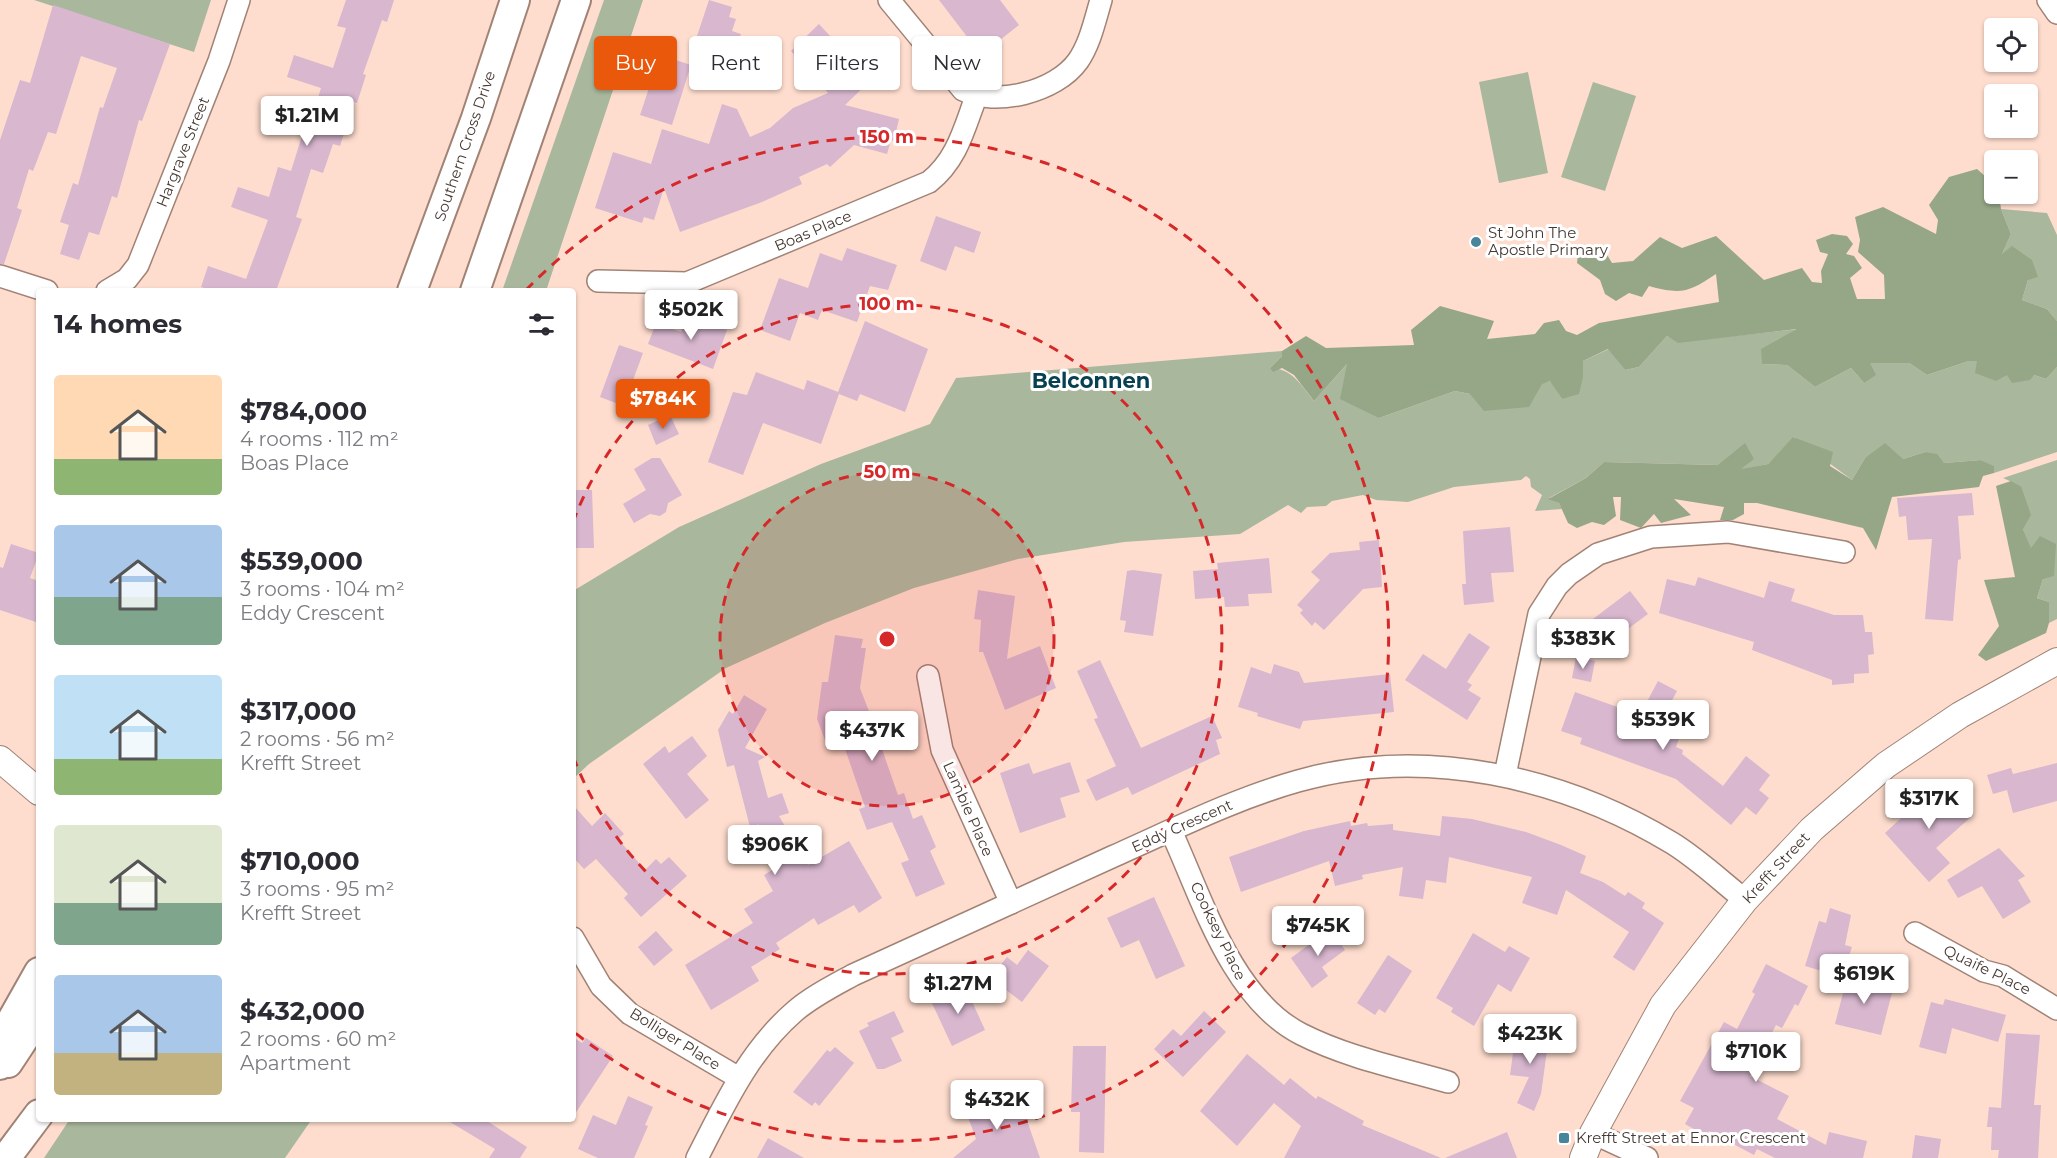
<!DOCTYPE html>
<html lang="en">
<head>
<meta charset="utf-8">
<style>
  body { margin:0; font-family:Montserrat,sans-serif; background:#f7f7f7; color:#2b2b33; height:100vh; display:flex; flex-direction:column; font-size:22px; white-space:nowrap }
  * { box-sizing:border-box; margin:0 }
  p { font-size:20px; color:#7c7c81 }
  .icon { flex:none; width:33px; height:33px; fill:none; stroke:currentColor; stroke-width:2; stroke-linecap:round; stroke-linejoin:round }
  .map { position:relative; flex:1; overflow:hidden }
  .drawer { position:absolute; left:36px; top:288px; width:540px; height:834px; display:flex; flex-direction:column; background:#fff; border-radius:6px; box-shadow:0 2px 4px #0004 }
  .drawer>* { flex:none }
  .banner { position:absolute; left:594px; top:36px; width:570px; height:54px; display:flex; gap:12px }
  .buttons { position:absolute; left:1984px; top:18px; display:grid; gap:12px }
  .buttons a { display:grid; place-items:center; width:54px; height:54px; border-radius:6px; background:#fff; box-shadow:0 2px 4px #0004; font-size:30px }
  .price { position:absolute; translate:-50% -51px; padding:0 14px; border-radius:6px; background:#fff; color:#222; font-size:20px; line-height:39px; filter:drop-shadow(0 2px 3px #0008) }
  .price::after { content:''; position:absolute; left:50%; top:36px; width:18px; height:14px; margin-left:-9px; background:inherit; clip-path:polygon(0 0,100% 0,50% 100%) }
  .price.selected { background:#ea580c; color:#fff }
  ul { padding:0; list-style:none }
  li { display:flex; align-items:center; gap:18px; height:150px; padding:0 18px }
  li span { display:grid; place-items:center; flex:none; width:168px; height:120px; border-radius:6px; color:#555 }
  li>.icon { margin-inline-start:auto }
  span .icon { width:72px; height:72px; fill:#fffc; stroke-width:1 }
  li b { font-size:26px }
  h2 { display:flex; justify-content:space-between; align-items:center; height:72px; padding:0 18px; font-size:26px }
  .tag { padding:0 21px; border-radius:6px; background:#fff; box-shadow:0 2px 4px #0004; font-size:21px; line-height:54px }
  .tag.selected { background:#ea580c; color:#fff }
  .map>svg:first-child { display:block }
  .green { fill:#a9b89d }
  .forest { fill:#96a787 }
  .building { fill:#d8b7cf }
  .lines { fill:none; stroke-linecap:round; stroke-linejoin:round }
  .minor-casing { stroke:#a18376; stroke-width:24 }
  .tertiary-casing { stroke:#a18376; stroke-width:28 }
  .secondary-casing { stroke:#a18376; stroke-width:32 }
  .minor { stroke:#fff; stroke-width:21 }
  .tertiary { stroke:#fff; stroke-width:26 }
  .secondary { stroke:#fff; stroke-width:28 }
  .ring { fill:none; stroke:#d62828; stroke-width:3; stroke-dasharray:10 8 }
  .poi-dot { fill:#46859a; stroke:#fff; stroke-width:2 }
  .labels { text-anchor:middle; stroke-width:6; stroke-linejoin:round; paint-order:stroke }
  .street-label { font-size:15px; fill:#463933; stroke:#fff }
  .poi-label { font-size:15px; fill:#463933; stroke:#fff; text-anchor:start }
  .district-label { font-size:21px; font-weight:bold; fill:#074050; stroke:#fff }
  .centre { fill:#d62828; stroke:#fff; stroke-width:3 }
  .ring-label { font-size:18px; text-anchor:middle; font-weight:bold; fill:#d62828; stroke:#fff; stroke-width:6; stroke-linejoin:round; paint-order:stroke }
</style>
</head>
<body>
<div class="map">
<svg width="2057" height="1158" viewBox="0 0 2057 1158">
  <rect width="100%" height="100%" fill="#feddce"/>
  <!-- green -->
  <g class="green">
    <polygon points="34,0 211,0 194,52"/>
    <polygon points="604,0 643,0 546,291 502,291"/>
    <polygon points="1528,72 1548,173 1499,183 1479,82"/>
    <polygon points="1593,82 1636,96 1605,191 1561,177"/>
    <polygon points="2001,209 2047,213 2057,235 2057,321 2047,309 2022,300 2028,280 2001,256 2011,234"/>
    <path d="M1799 329 1762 364 1787 365 1815 387 1851 368 1864 383 1869 363H1909L1927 375 1969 361H1978L2007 375H2034L2046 379 2057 367V452L1994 473 1993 466 1981 460 1944 463 1925 452 1903 459 1865 458 1852 480 1794 437 1768 464 1739 470 1718 465 1604 462 1586 478 1549 498 1559 503 1562 509 1535 511 1542 495 1531 487 1530 479 1526 476 1521 480 1454 487 1408 502 1376 500 1363 495 1332 501 1326 506 1307 507 1301 513 1288 505 1240 534 1124 542 1018 559 914 588 825 623 726 668 589 764 573 779V591L679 527 821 464 930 424 956 378 1282 351V356L1270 368C1292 368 1301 385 1314 401L1348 363 1379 418 1455 391 1470 394 1551 381 1562 399 1583 377V361L1609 349 1625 370 1639 367 1667 336 1678 342Z"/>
    <polygon points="2057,460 2057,619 2049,623 2049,602 2037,598 2043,579 2023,529 2021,486 2003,478"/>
    <polygon points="70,1119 312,1119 285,1158 44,1158"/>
  </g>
  <!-- forest -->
  <g class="forest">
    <path d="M1977 169 1995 185V194H1999L2001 209 2011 234 2002 254 2012 246 2032 260 2038 277 2028 280 2022 300 2047 309 2057 321V367L2046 379 2034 375 2030 380 2012 383 2007 375 1996 381 1975 373 1977 361H1969L1927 375 1909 363H1870L1876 375 1864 383 1851 368 1815 387 1787 365 1762 364 1761 349 1797 329 1678 343 1667 336 1639 367 1625 370 1608 349 1583 361V377L1579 394 1562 399 1550 381 1542 384 1529 407 1484 411 1470 394 1455 391 1379 418 1340 399 1347 364 1314 401 1294 375 1282 368 1273 372 1270 368 1282 356V351L1306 336 1326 348 1414 345 1411 330 1440 306 1494 321 1487 339 1535 334 1544 323 1559 320 1566 331 1577 335 1599 323 1719 302 1716 274C1689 292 1682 295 1649 286L1642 297 1629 293 1616 301 1605 294 1600 280 1577 263 1578 254 1606 253 1612 263 1633 261 1660 237 1682 248 1716 236 1764 280 1802 268 1812 282 1822 283 1821 271 1828 254 1820 252 1816 240 1832 234 1847 236 1853 244 1846 254 1854 256 1862 268 1850 278 1857 299H1885L1884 275 1858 252 1860 240 1855 217 1883 207 1936 234 1938 220 1929 205 1949 177Z"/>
    <polygon points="1793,437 1833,452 1830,466 1852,480 1865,458 1885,443 1903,459 1925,452 1937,454 1944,463 1981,460 1994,466 1994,473 1983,476 1979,487 1892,497 1876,550 1863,528 1757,503 1744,503 1744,514 1733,520 1720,520 1724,507 1674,499 1691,515 1661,523 1654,514 1641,528 1620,520 1621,497 1613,497 1616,516 1604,525 1592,522 1577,528 1568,523 1559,503 1548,499 1586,478 1604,462 1718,465 1745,443 1754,459 1741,469 1768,464"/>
    <polygon points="2011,481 2021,486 2031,515 2023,529 2031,548 2040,536 2056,544 2054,576 2043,579 2037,598 2049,602 2049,623 2046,633 1986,661 1978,655 1999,626 1984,580 2015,577 1996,486"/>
  </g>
  <!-- building -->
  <g class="building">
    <polygon points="346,0 394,0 387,22 382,20 363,74 366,75 357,103 354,102 340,146 333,144 323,173 311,169 296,217 302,219 276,291 213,291 201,287 208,266 246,279 268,220 231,207 238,187 269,197 278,167 291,171 307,120 311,121 321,88 287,77 294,55 333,68 346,28 337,26"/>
    <polygon points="709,0 732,7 729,17 736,19 732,31 741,34 734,55 725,52 720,67 690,57"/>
    <polygon points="939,0 1000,0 1019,25 981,55"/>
    <polygon points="53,5 170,44 142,121 139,120 117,198 112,196 99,235 89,232 79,260 60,254 69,225 60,222 73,183 78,185 100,107 103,108 117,68 81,56 56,134 48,132 33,171 29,169 17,208 22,210 4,264 0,264 0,140 20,80 30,83"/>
    <polygon points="819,24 842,49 836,55 856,81 876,75 845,105 899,119 894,141 891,140 887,154 854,145 830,167 827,164 799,177 802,184 762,202 680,232 664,188 654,220 644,217 642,223 595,208 613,152 651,164 662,129 709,144 722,104 737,109 750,137 770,128 793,108 828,93 791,51"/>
    <polygon points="660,55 691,65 672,125 640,115"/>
    <polygon points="936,216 981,232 974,253 955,246 946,271 920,261"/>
    <polygon points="847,248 897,265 888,290 870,286 857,322 822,310 818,320 800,313 790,341 760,330 779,278 808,288 820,253 842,261"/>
    <polygon points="687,316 727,330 713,369 648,344 656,323 681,332"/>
    <polygon points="865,321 928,349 905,412 860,394 857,401 839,394 821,444 763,423 743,475 708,462 733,392 747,395 756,372 804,390 807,380 838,392"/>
    <polygon points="619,345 643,353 633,380 639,382 629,408 600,397"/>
    <polygon points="670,415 679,434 656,445 648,425"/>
    <polygon points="652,458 660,458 682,495 668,503 666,512 660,516 650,514 634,523 623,504 646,490 634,469"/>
    <polygon points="573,490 592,490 594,548 573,548"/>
    <polygon points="1972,493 1974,515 1958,516 1961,559 1958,560 1953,621 1925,619 1932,539 1908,540 1906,516 1899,517 1897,498"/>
    <polygon points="1510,527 1514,572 1491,573 1494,602 1464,605 1462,584 1466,584 1463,531"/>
    <polygon points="1379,540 1382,587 1363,589 1324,630 1315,622 1312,626 1300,613 1303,610 1297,605 1320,580 1311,572 1330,553 1360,550 1359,542"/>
    <polygon points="11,544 39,553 30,578 39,581 39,623 0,610 0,567 3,568"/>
    <polygon points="1269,558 1272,593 1248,594 1249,606 1225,607 1224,597 1195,599 1193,571 1218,569 1217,563"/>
    <polygon points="1133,570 1162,574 1153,636 1124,632 1126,621 1120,620 1127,571"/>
    <polygon points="1698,577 1764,598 1769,581 1795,589 1791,601 1834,615 1863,615 1865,632 1872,632 1874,654 1868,655 1869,673 1854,674 1854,683 1832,685 1832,680 1752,650 1754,642 1659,613 1667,579 1695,586"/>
    <polygon points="978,590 1015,596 1007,659 1040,646 1056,688 1005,710 983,652 979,652 981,620 974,619"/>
    <polygon points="1630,591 1648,614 1602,648 1585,625"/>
    <polygon points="1469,633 1490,647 1467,682 1472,685 1468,690 1481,698 1467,720 1405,680 1423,654 1446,669"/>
    <polygon points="835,635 863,639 861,648 866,648 860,688 870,714 875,712 882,733 878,735 884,755 898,795 904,793 913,819 922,815 936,847 930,851 945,884 916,897 901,863 909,860 892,822 867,830 859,809 865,807 843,743 828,748 817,719 822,682 828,682"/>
    <polygon points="1576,657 1595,661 1591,682 1572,678"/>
    <polygon points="1100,660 1141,748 1212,716 1222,738 1216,740 1220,754 1132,795 1128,787 1096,801 1086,780 1116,766 1094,719 1098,718 1077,671"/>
    <polygon points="1274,664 1299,672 1304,683 1390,674 1394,712 1303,721 1300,729 1257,716 1258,713 1238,707 1251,667 1271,674"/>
    <polygon points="1658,681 1677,691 1661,721 1682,730 1676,747 1683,750 1682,754 1723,786 1746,756 1770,775 1759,790 1769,798 1756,815 1746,807 1731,825 1676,779 1580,744 1582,738 1561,731 1575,692 1640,715"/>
    <polygon points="744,695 767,709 745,748 765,757 758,761 768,798 782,793 789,813 779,816 808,865 849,841 882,898 859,913 854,905 818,925 814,918 776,943 780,949 751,967 759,981 711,1010 685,965 753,923 744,909 773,891 764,875 782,864 758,824 751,831 734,765 727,767 718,730 729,711 733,714"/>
    <polygon points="692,736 707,756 687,774 709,800 686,819 643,764 665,746 669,753"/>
    <polygon points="1070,762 1080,792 1060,798 1066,817 1020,833 1000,773 1029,763 1033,774"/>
    <polygon points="2057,763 2057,801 2013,813 2007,790 1993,794 1987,775 2011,768 2013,774"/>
    <polygon points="1940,782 1971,817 1936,848 1950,863 1929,882 1885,833"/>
    <polygon points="573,805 592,826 605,813 624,834 618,839 645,870 656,859 661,864 669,857 687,876 641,917 624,898 628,894 596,859 584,869 573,857"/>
    <polygon points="1442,816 1472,819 1526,832 1561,845 1586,856 1580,873 1603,882 1625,896 1628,892 1645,903 1642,908 1664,923 1634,971 1613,957 1629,932 1566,890 1557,915 1522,903 1532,877 1449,857 1446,883 1426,880 1423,899 1399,896 1403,867 1362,875 1363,879 1335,886 1329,861 1241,892 1229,857 1304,831 1350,821 1351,826 1367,823 1368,826 1393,824 1393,830 1440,836"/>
    <polygon points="1999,848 2025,876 2018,880 2031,902 2003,919 1982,886 1958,898 1947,880"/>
    <polygon points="1154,897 1185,966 1156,979 1139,940 1121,948 1107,918"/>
    <polygon points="1830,908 1851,915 1845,945 1852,947 1842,977 1805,966 1819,921 1826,923"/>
    <polygon points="1330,929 1345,950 1322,967 1328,976 1312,988 1291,958"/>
    <polygon points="656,931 673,950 654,966 638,947"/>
    <polygon points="1473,933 1505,952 1509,946 1530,958 1511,992 1498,984 1474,1026 1451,1012 1453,1008 1436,998"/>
    <polygon points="1028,950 1049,966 1022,1002 990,978 1007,957 1017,965"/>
    <polygon points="1388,955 1412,971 1385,1013 1379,1009 1375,1015 1357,1003"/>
    <polygon points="1766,964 1808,986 1798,1006 1795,1004 1782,1028 1776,1025 1750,1076 1789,1096 1777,1119 1826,1145 1829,1132 1867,1141 1863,1158 1775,1158 1757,1149 1754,1155 1709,1131 1706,1136 1685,1124 1694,1108 1680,1101 1724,1022 1737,1029 1755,994 1752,992"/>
    <polygon points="1848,974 1894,985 1881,1035 1835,1024"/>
    <polygon points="959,985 960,988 965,986 985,1030 952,1046 931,1001"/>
    <polygon points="1945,999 2006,1015 1998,1042 1952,1028 1946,1054 1919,1047 1931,1002 1943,1005"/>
    <polygon points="894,1011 904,1032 891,1038 902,1061 884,1069 877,1069 859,1031 869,1026 867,1023"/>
    <polygon points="1204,1011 1226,1032 1183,1077 1154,1049 1173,1029 1181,1036"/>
    <polygon points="1516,1031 1549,1036 1541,1094 1534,1111 1517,1103 1529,1077 1510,1075"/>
    <polygon points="2006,1033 2040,1035 2034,1105 2041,1105 2038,1158 1998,1158 1999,1150 1991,1150 1992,1127 1987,1127 1989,1107 2001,1108"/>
    <polygon points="573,1037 582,1043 586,1038 613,1056 573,1117"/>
    <polygon points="1073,1046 1106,1046 1104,1153 1079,1152 1080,1112 1071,1112"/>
    <polygon points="835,1047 854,1063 819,1106 815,1102 812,1106 793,1092 827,1050 830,1052"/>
    <polygon points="1247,1054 1284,1085 1290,1078 1316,1099 1318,1096 1364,1121 1362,1125 1441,1158 1284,1158 1301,1126 1274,1103 1237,1146 1200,1111"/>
    <polygon points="990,1090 999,1115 1022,1106 1040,1158 953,1158 976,1139 962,1100"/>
    <polygon points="628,1096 653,1107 645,1125 648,1126 634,1158 598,1158 578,1149 593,1115 616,1125"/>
    <polygon points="445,1119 484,1119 527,1147 520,1158 489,1158 495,1149"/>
    <polygon points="1507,1132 1517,1158 1445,1158"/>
    <polygon points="1915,1135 1941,1139 1938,1158 1912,1158"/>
    <polygon points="768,1138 804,1158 757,1158"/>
  </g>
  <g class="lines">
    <defs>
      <g id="minor">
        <path d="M889 0 963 90C995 107 1056 92 1078 61 1090 44 1095 20 1101 0"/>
        <polyline points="2048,0 2057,13"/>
        <polyline points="0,276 47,291"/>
        <path d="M598 281 687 283 929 182C957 160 964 129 976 97"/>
        <polyline points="107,291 127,279 138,265 219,61 239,0"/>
        <polyline points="928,676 942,750 1011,903"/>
        <polyline points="1505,775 1539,614 1557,586 1569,574 1598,554 1651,537 1728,532 1844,552"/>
        <path d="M1171 831C1202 898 1231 998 1301 1034 1346 1057 1399 1068 1448 1082"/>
        <polyline points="1915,933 1984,971 2003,976 2057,1009"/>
        <polyline points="573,938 601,986 630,1014 739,1078"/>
        <polyline points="1593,1133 1647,1158"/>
        <path d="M697 1158C724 1106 748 1052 794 1012 811 997 833 986 853 975 940 935 1027 896 1114 856 1175 829 1234 799 1298 781 1424 745 1563 777 1672 843 1698 859 1721 881 1745 900"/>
      </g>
      <g id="tertiary">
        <polyline points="0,759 39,792"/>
        <polyline points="1583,1158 1593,1133 1663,1005 1745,900 1812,829 1886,765 1960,715 2057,661"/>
      </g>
      <g id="secondary">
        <polyline points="412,291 476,118 515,0"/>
        <polyline points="475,291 576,0"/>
        <polyline points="8,1063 39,1016"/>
        <polyline points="0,1065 5,1032 39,972"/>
        <polyline points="6,1158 39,1114"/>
      </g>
    </defs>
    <!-- minor casing -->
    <use href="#minor" class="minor-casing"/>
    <!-- tertiary casing -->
    <use href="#tertiary" class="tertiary-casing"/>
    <!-- secondary casing -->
    <use href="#secondary" class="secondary-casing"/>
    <!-- minor -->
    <use href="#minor" class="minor"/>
    <!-- tertiary -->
    <use href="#tertiary" class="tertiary"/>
    <!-- secondary -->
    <use href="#secondary" class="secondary"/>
  </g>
  <!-- distance rings -->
  <circle cx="887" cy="639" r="167" fill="#d62828" fill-opacity=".12"/>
  <g class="ring">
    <circle cx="887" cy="639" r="167"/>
    <path d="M573 522A335 335 0 1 1 573 756"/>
    <path d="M526 290A502 502 0 1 1 574 1032"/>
  </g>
  <!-- markers -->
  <g class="poi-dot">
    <circle cx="1476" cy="242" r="6"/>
    <rect x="1558" y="1132" width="12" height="12" rx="3"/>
  </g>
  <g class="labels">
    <!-- street labels -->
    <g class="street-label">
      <text transform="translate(465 146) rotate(-71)" y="5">Southern Cross Drive</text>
      <text transform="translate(183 152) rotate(-68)" y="5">Hargrave Street</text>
      <text transform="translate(813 231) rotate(-23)" y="5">Boas Place</text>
      <text transform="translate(968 809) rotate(66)" y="5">Lambie Place</text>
      <text transform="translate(1182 826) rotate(-24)" y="5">Eddy Crescent</text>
      <text transform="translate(1776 868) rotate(-47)" y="5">Krefft Street</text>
      <text transform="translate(1218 931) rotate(64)" y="5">Cooksey Place</text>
      <text transform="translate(1987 970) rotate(26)" y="5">Quaife Place</text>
      <text transform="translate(675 1039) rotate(32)" y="5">Bolliger Place</text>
    </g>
    <!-- poi labels -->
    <g class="poi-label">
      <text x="1488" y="238">St John The<tspan x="1488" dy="17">Apostle Primary</tspan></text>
      <text x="1576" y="1143">Krefft Street at Ennor Crescent</text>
    </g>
    <!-- district labels -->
    <g class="district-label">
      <text x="1091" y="388">Belconnen</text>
    </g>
  </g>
  <circle cx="887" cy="639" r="9" class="centre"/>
  <g class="ring-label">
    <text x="887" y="143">150 m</text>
    <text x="887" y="310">100 m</text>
    <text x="887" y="478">50 m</text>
  </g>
</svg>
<div class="buttons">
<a><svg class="icon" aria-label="locate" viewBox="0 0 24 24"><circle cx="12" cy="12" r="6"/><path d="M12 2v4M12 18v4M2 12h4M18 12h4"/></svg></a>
<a>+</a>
<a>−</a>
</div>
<b class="price" style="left:307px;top:147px">$1.21M</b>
<b class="price" style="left:691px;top:341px">$502K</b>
<b class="price selected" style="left:663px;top:430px">$784K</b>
<b class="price" style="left:1583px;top:670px">$383K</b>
<b class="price" style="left:1663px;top:751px">$539K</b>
<b class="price" style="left:872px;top:762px">$437K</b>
<b class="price" style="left:1929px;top:830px">$317K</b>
<b class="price" style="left:775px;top:876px">$906K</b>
<b class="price" style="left:1318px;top:957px">$745K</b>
<b class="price" style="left:1864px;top:1005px">$619K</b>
<b class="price" style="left:958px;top:1015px">$1.27M</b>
<b class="price" style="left:1530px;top:1065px">$423K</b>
<b class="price" style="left:1756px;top:1083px">$710K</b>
<b class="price" style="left:997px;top:1131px">$432K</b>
<div class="banner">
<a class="tag selected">Buy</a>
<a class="tag">Rent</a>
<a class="tag">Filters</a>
<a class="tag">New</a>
</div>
<section class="drawer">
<h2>14 homes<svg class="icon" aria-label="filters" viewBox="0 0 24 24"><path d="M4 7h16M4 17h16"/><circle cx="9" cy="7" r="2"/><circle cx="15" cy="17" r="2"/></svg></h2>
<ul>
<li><span style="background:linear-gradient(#ffd9b3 70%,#8fb573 0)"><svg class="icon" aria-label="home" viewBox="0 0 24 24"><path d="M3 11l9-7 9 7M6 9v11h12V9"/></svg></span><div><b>$784,000</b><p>4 rooms · 112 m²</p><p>Boas Place</p></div></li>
<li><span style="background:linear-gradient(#a9c7e8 60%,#7fa58c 0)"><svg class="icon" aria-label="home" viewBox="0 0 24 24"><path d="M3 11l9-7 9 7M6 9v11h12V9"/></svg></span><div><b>$539,000</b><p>3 rooms · 104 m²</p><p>Eddy Crescent</p></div></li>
<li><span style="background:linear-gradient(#bfe0f5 70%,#8fb573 0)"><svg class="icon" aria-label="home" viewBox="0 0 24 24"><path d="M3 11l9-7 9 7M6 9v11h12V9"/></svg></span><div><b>$317,000</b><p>2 rooms · 56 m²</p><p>Krefft Street</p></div></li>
<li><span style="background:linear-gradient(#dfe7d0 65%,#7fa58c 0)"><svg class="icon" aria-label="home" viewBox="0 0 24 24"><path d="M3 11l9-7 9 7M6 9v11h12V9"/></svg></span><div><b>$710,000</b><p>3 rooms · 95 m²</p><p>Krefft Street</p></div></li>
<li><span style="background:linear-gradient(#a9c7e8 65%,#c2b280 0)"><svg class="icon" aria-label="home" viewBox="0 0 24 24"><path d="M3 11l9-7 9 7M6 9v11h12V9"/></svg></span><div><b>$432,000</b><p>2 rooms · 60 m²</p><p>Apartment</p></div></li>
</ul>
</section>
</div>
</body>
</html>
